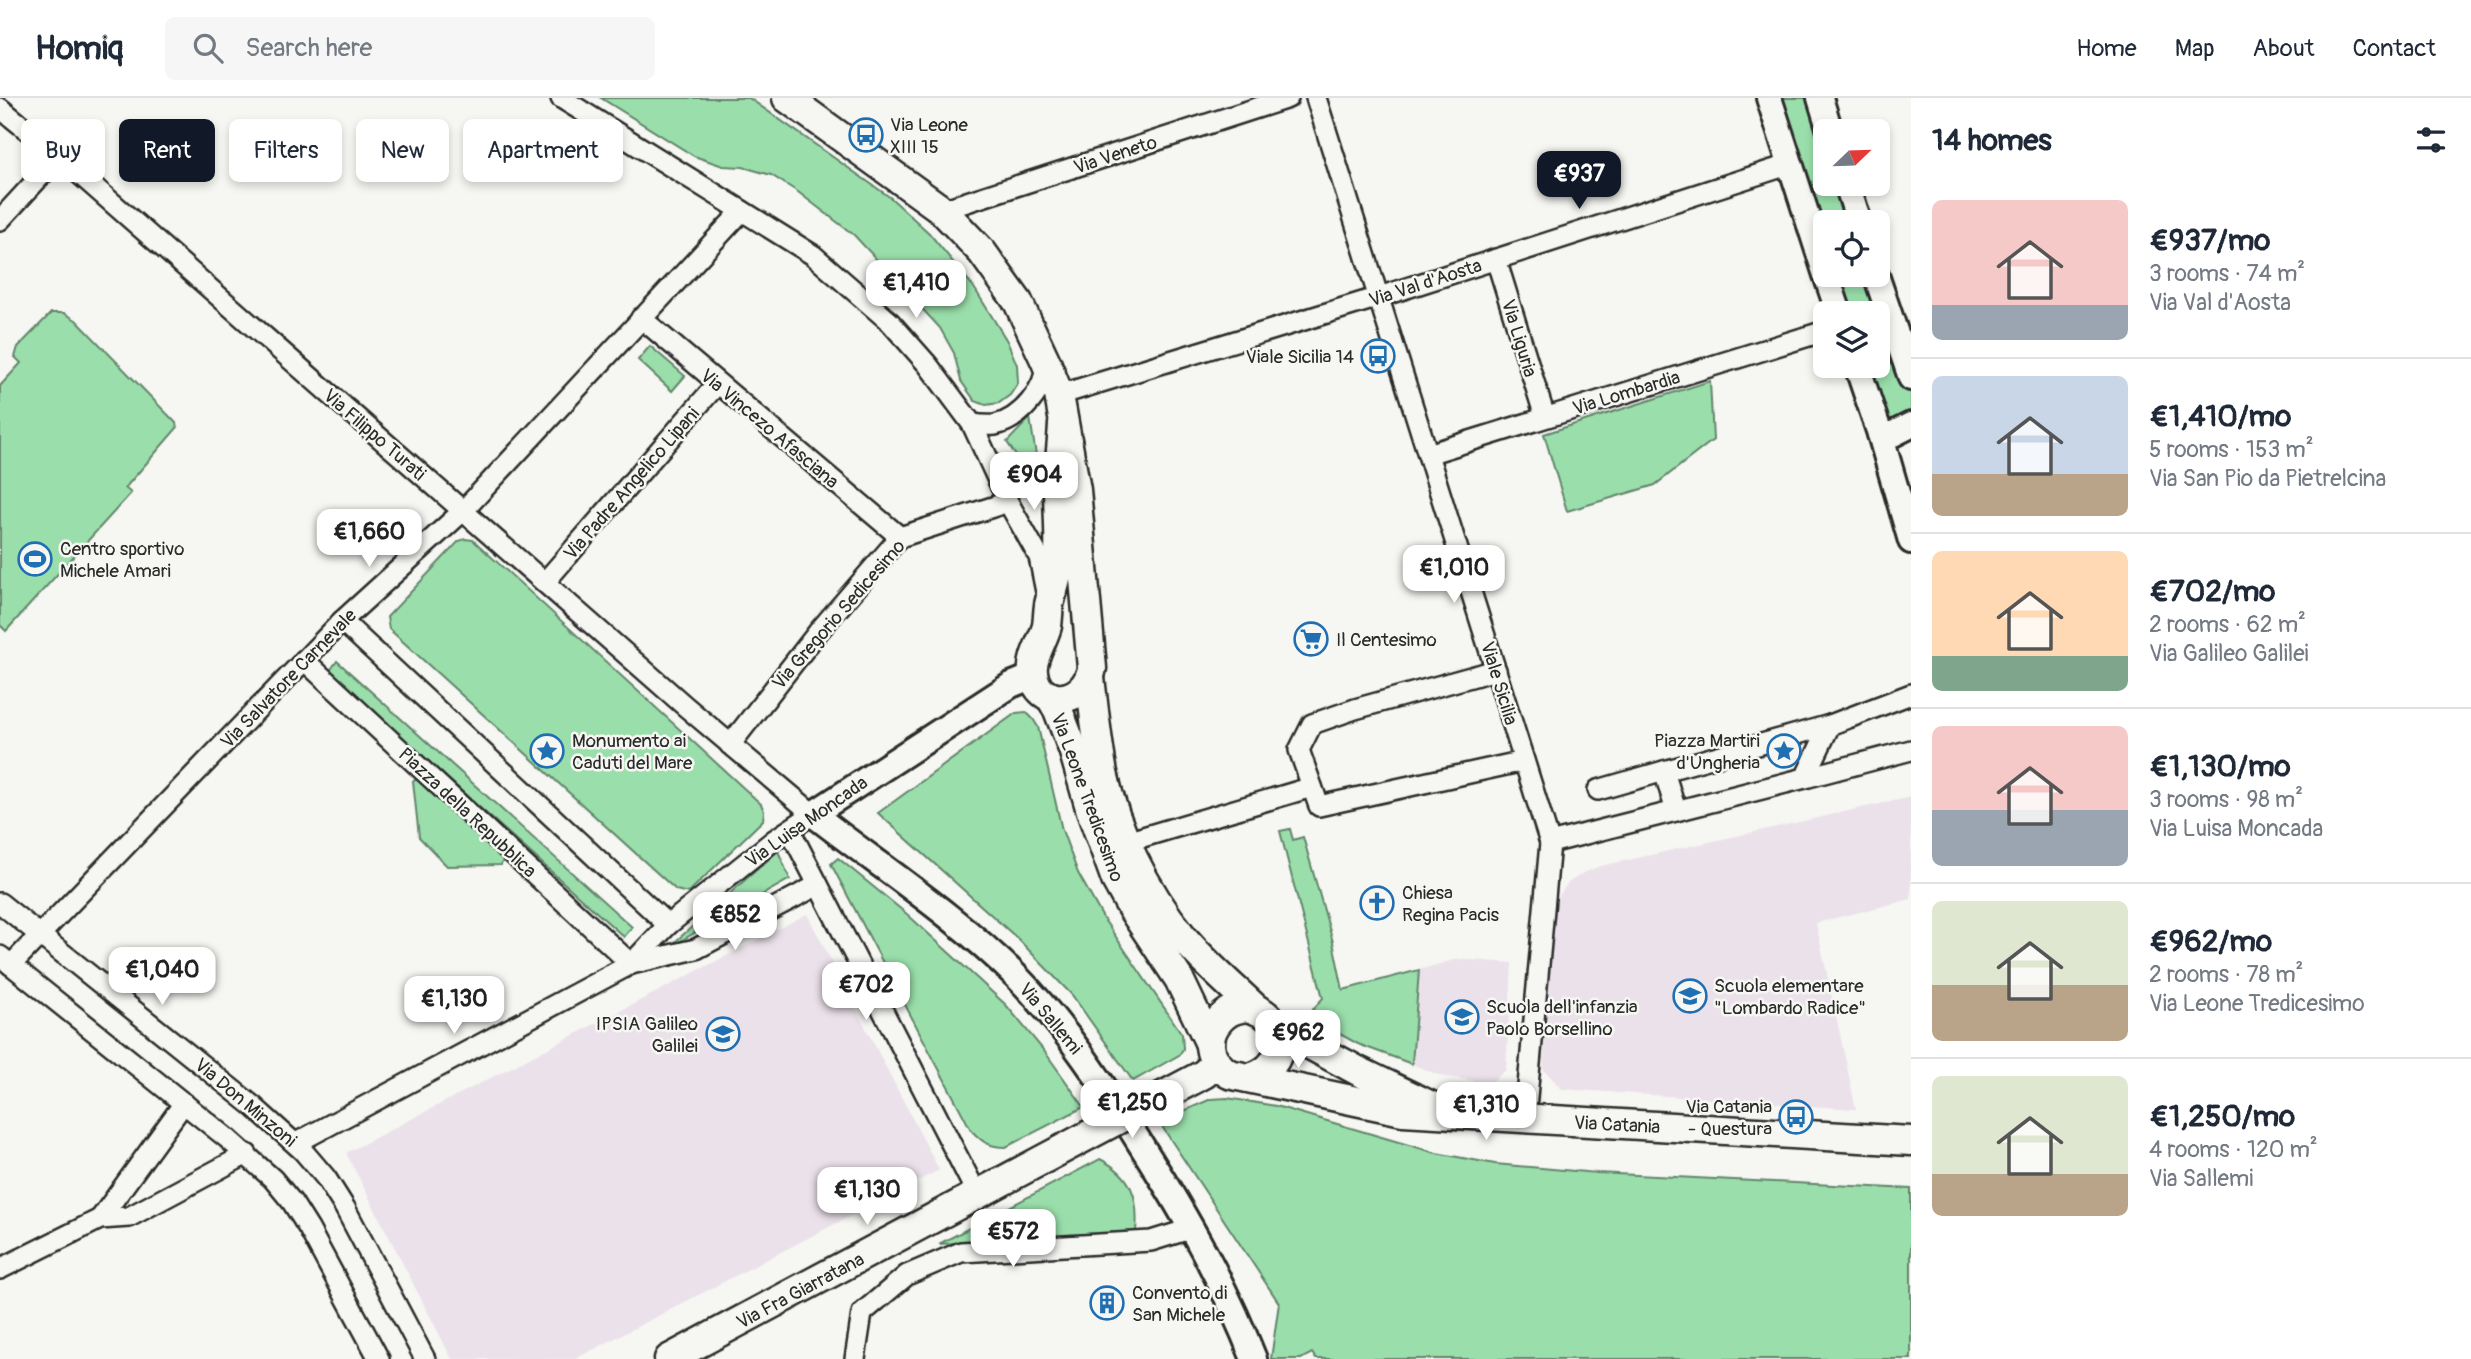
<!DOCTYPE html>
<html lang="en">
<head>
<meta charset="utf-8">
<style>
  body { margin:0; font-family:Pangolin,sans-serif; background:#f6f6f7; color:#1f2937; height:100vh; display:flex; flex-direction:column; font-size:26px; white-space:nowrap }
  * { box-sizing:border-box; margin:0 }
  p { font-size:23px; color:#747a83 }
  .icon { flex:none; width:38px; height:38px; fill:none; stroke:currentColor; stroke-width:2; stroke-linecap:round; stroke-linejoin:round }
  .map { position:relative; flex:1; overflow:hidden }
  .side { display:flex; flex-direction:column; background:#fff; width:560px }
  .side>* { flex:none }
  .top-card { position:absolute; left:21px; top:21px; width:665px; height:63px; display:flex; gap:14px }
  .needle { width:46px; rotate:67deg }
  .buttons { position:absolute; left:1813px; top:21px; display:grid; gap:14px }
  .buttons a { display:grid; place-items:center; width:77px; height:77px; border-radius:10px; background:#fff; box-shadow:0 4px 10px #0003; font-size:35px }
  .price { position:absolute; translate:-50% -60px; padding:0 16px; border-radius:14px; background:#fff; color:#222; font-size:23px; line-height:46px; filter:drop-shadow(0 2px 4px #0008) }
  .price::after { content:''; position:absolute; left:50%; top:42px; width:21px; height:16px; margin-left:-10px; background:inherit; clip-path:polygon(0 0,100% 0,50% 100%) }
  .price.on { background:#111827; color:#fff }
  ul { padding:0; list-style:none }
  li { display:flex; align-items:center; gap:21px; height:175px; padding:0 21px }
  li+li { border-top:2px solid #e0e1e3 }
  li span { display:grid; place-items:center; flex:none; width:196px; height:140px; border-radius:10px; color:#555 }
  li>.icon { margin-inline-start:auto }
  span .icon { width:84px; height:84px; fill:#fffc; stroke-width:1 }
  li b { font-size:30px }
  h2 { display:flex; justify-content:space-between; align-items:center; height:84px; padding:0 21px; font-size:30px }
  .pill { padding:0 24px; border-radius:10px; background:#fff; box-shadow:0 4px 10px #0003; font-size:24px; line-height:63px }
  .pill.on { background:#111827; color:#fff }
  header { display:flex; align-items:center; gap:42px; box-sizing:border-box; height:98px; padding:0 35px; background:#fff; border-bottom:2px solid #e0e1e3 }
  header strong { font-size:33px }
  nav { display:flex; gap:38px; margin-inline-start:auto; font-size:24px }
  .search { width:490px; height:63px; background:#f6f6f7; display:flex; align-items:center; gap:18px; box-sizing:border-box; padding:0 24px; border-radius:10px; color:#747a83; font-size:26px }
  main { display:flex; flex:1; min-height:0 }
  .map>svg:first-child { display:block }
  .built { fill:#ebe1ea }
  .green { fill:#9adfab; stroke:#62856b; stroke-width:2 }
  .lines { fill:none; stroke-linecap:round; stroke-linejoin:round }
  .minor-casing { stroke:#2b2b2b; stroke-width:24 }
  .tertiary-casing { stroke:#2b2b2b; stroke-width:30 }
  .secondary-casing { stroke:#2b2b2b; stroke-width:33 }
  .minor { stroke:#f6f6f2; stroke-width:19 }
  .tertiary { stroke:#f6f6f2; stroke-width:24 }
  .secondary { stroke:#f6f6f2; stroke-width:28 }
  .secondary-bridge-casing { stroke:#2b2b2b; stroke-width:33; stroke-linecap:butt }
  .secondary-bridge { stroke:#f6f6f2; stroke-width:28 }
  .labels { text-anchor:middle; stroke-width:5; stroke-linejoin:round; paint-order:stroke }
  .poi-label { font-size:19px; fill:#2b2b2b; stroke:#f6f6f2; text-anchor:start }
  .street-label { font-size:19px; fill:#2b2b2b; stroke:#f6f6f2 }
</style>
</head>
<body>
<header>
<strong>Homiq</strong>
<div class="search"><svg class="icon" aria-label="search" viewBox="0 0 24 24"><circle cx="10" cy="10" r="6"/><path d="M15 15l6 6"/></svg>Search here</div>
<nav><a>Home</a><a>Map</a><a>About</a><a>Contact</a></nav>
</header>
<main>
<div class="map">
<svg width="1911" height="1261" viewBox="0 0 1911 1261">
  <rect width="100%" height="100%" fill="#f6f6f2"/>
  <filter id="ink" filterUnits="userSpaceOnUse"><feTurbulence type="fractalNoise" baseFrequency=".0143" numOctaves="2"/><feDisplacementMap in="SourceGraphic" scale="14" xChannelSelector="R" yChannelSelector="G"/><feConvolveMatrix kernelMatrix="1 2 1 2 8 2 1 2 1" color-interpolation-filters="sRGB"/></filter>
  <g filter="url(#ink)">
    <!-- built -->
    <g class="built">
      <polygon points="1911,699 1911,801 1816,825 1856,1011 1562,991 1543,971 1553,820 1558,799 1568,785 1583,775 1601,768"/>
      <polygon points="807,816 939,1072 575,1261 452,1261 346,1055"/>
      <polygon points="1457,861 1512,865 1506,972 1490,985 1441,978 1412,966 1419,872"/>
    </g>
    <!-- green -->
    <g class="green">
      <polygon points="601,0 749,0 891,100 929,135 973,188 1007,243 1017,267 1018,285 1010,297 999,305 986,307 975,303 961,283 954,255 940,230 854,137 798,94 771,77 743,69 723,68 694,58"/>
      <polygon points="1772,0 1821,0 1825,33 1825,86 1849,86 1861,124 1825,124 1825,167"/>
      <polygon points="1828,177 1878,177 1911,279 1911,325 1893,336 1858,268 1878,268 1878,215 1841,215"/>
      <polygon points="51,215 64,215 76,222 176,325 177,330 125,390 131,395 6,533 0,527 0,288 21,265 15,259 18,249"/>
      <polygon points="650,248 685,278 672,293 638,262"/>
      <polygon points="1710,283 1713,342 1655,387 1567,413 1544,336"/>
      <polygon points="1030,320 1040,382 1033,384 1007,344"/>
      <polygon points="465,441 473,442 761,706 764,713 763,722 688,795 676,792 389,531 387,519 459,443"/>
      <polygon points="337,563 632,829 624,839 329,574"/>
      <polygon points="1026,614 1033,621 1038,629 1062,732 1078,775 1103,820 1182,936 1183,951 1179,957 1133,983 1072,897 1018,841 878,715 1016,615"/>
      <polygon points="418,681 503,762 501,767 447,768 419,739 413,683"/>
      <polygon points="1290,731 1293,742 1303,739 1333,844 1343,892 1419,872 1412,966 1358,946 1307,918 1323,900 1280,733"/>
      <polygon points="778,753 790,781 668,850"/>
      <path d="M838 760 908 817 1006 907 1045 954 1084 1009 1006 1049C989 1049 982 1044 971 1032L831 766Z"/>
      <polygon points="1227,1000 1276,1008 1436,1055 1495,1066 1597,1075 1911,1091 1911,1261 1316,1261 1312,1255 1301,1261 1271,1261 1279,1205 1159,1024 1211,1001"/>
      <path d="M1100 1061C1132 1077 1139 1099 1136 1134L939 1146Z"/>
    </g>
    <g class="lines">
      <defs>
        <g id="minor">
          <polyline points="561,0 813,157 890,224 928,267 972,326 1008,404 1039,459 1047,499"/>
          <polyline points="1316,0 1550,745 1525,1021"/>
          <polyline points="0,10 59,58 685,608 813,716 774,742 668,827 631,866 296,1045"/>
          <polyline points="942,112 1288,0"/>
          <polyline points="0,122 59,58"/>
          <polyline points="1496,161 1545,319"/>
          <polyline points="641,220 900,439"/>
          <polyline points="1059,297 1379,199 1791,66"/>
          <path d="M972 326C979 327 987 328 995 327 1021 321 1046 291 1046 265"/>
          <polyline points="1428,356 1825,233"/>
          <polyline points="545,484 717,286"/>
          <polyline points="342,523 668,827"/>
          <polyline points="304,562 631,866"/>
          <polyline points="1496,572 1355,611 1312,626 1299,652 1319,708 1524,663"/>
          <polyline points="730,647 818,534 900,439 1008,404"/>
          <polyline points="1805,680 1911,652"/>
          <polyline points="1598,692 1664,673"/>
          <polyline points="1676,713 1664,673 1830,627"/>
          <polyline points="790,732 978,1098"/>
          <polyline points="1126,744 1312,689"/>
          <polyline points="1550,745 1805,680 1830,627 1911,596"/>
          <polyline points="0,805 253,1008 303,1053 326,1080 345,1110 425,1261"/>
          <polyline points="0,858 227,1040 273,1081 292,1104 309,1131 379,1261"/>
          <polyline points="631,866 696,851 818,787"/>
          <polyline points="11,867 342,523 464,412 742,113"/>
          <polyline points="100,1121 184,1005"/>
          <polyline points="0,1171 100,1121 129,1119 247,1056"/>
          <polyline points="855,1261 862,1215 907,1177 961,1154 1151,1143 1193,1130"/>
        </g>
        <g id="tertiary">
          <polyline points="1769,0 1825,174"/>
          <polyline points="1820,0 1830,33"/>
          <polyline points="1847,86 1859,124"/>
          <polyline points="1826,177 1839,215"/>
          <polyline points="1876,177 1911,280"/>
          <polyline points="1857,268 1880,336 1911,443"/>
          <polyline points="1880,336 1893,336 1911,327"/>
          <path d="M1033 578 1011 587 813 716C881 769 956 818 1017 879 1067 930 1105 989 1143 1050 1187 1120 1223 1183 1254 1261"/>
        </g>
        <g id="secondary">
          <path d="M787 0 942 112 982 154 1018 204 1046 264 1059 297 1076 392 1092 570C1086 607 1037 612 1033 574 1031 560 1043 543 1047 528 1048 521 1048 514 1049 507 1051 498 1054 490 1056 481 1062 451 1058 421 1058 390 1059 369 1062 347 1063 326"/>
          <path d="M1090 580C1094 611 1097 644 1103 675 1115 731 1146 794 1182 838 1204 865 1233 889 1258 913"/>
          <polyline points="1050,598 1058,612 1073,651 1091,713 1116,782 1131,809 1179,881 1210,946"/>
          <polyline points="1275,928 1360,974 1431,1008"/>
          <path d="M1249 980C1264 976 1276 967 1279 951 1281 940 1277 929 1270 921 1235 884 1181 946 1229 976L1403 1013 1911 1043"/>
          <polyline points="1153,1003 1204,976 1216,965"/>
          <polyline points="669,1261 1087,1038"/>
        </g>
      </defs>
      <!-- minor casing -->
      <use href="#minor" class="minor-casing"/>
      <!-- tertiary casing -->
      <use href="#tertiary" class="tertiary-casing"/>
      <!-- secondary casing -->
      <use href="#secondary" class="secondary-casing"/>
      <!-- minor -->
      <use href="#minor" class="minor"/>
      <!-- tertiary -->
      <use href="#tertiary" class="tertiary"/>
      <!-- secondary -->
      <use href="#secondary" class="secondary"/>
      <defs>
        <polyline id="secondary-bridge" points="1087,1038 1153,1003"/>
      </defs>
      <!-- secondary-bridge casing -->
      <use href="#secondary-bridge" class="secondary-bridge-casing"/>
      <!-- secondary-bridge -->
      <use href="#secondary-bridge" class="secondary-bridge"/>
    </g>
  </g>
  <!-- icons -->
  <defs>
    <symbol id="bus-ring" viewBox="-11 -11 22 22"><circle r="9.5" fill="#f6f6f2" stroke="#1f6fb2" stroke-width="1.5"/><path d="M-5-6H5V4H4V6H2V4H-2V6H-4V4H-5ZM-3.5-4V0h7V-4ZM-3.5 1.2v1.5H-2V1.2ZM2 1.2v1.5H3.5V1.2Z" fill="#1f6fb2"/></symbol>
    <symbol id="stadium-ring" viewBox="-11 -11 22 22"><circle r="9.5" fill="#f6f6f2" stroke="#1f6fb2" stroke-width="1.5"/><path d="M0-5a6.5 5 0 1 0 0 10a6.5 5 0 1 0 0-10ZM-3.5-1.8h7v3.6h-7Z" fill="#1f6fb2"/></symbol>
    <symbol id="supermarket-ring" viewBox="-11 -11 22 22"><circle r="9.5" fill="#f6f6f2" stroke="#1f6fb2" stroke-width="1.5"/><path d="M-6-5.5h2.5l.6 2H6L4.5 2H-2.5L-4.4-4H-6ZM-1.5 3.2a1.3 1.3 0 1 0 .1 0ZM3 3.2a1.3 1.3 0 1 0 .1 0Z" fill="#1f6fb2"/></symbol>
    <symbol id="sight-ring" viewBox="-11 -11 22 22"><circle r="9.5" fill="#f6f6f2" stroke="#1f6fb2" stroke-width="1.5"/><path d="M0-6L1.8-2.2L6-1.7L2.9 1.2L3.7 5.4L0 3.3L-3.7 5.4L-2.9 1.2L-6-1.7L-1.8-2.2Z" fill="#1f6fb2"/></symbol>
    <symbol id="church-ring" viewBox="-11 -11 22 22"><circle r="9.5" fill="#f6f6f2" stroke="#1f6fb2" stroke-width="1.5"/><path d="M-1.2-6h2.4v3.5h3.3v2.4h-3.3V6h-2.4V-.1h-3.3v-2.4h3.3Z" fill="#1f6fb2"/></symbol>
    <symbol id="school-ring" viewBox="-11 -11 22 22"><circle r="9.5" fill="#f6f6f2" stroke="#1f6fb2" stroke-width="1.5"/><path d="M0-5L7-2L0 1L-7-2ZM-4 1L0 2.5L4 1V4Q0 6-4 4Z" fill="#1f6fb2"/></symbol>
    <symbol id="building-ring" viewBox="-11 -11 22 22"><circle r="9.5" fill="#f6f6f2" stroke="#1f6fb2" stroke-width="1.5"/><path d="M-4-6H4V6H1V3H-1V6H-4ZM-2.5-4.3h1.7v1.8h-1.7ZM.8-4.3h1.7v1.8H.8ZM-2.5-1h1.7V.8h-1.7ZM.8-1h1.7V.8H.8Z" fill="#1f6fb2"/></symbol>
  </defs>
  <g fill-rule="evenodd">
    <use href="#bus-ring" x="847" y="18" width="38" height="38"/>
    <use href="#bus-ring" x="1359" y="239" width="38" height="38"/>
    <use href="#stadium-ring" x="16" y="442" width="38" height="38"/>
    <use href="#supermarket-ring" x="1292" y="522" width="38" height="38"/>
    <use href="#sight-ring" x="528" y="634" width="38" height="38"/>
    <use href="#sight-ring" x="1765" y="634" width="38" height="38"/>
    <use href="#church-ring" x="1358" y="786" width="38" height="38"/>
    <use href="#school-ring" x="1671" y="879" width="38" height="38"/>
    <use href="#school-ring" x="1443" y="900" width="38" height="38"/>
    <use href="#school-ring" x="704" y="917" width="38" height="38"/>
    <use href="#bus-ring" x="1777" y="1000" width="38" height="38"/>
    <use href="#building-ring" x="1088" y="1186" width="38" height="38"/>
  </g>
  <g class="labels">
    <!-- poi labels -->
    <g class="poi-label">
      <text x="890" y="33">Via Leone<tspan x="890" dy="22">XIII 15</tspan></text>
      <text x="1354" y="265" text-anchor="end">Viale Sicilia 14</text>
      <text x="60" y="457">Centro sportivo<tspan x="60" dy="22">Michele Amari</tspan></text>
      <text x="1336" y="548">Il Centesimo</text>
      <text x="572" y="649">Monumento ai<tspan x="572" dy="22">Caduti del Mare</tspan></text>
      <text x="1760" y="649" text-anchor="end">Piazza Martiri<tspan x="1760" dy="22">d'Ungheria</tspan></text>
      <text x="1402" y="801">Chiesa<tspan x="1402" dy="22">Regina Pacis</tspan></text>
      <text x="1714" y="894">Scuola elementare<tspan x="1714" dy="22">"Lombardo Radice"</tspan></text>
      <text x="1486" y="915">Scuola dell'infanzia<tspan x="1486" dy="22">Paolo Borsellino</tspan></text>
      <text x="698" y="932" text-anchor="end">IPSIA Galileo<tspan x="698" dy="22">Galilei</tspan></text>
      <text x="1772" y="1015" text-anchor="end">Via Catania<tspan x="1772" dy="22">- Questura</tspan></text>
      <text x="1132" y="1201">Convento di<tspan x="1132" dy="22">San Michele</tspan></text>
    </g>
    <!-- street labels -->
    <g class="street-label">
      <text transform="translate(1115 56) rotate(-18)" y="7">Via Veneto</text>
      <text transform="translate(1425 184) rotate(-18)" y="7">Via Val d'Aosta</text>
      <text transform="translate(1520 240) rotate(73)" y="7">Via Liguria</text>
      <text transform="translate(1626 294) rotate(-17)" y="7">Via Lombardia</text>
      <text transform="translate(770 330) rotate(40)" y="7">Via Vincezo Afasciana</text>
      <text transform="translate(375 336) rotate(41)" y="7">Via Filippo Turati</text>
      <text transform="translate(631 385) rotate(-49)" y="7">Via Padre Angelico Lipani</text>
      <text transform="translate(838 516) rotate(-49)" y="7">Via Gregorio Sedicesimo</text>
      <text transform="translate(288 580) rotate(-46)" y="7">Via Salvatore Carnevale</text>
      <text transform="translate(1500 585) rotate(73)" y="7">Viale Sicilia</text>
      <text transform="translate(1088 699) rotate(70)" y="7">Via Leone Tredicesimo</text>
      <text transform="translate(468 714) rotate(43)" y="7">Piazza della Repubblica</text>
      <text transform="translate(806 723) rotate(-35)" y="7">Via Luisa Moncada</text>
      <text transform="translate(1051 920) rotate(50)" y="7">Via Sallemi</text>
      <text transform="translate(246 1004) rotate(40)" y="7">Via Don Minzoni</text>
      <text transform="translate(1617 1026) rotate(3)" y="7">Via Catania</text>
      <text transform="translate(800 1192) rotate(-28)" y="7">Via Fra Giarratana</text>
    </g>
  </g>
</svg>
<div class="buttons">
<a><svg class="needle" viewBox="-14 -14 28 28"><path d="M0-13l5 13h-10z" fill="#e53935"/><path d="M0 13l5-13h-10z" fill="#747a83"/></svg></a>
<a><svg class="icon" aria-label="locate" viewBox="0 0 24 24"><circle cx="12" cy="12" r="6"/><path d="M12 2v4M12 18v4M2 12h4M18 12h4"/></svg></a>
<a><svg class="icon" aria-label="layers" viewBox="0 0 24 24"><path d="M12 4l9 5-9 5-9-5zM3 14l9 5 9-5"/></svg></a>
</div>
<b class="price on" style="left:1579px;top:113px">€937</b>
<b class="price" style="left:916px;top:222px">€1,410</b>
<b class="price" style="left:1034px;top:414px">€904</b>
<b class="price" style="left:369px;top:471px">€1,660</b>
<b class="price" style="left:1454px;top:507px">€1,010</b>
<b class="price" style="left:735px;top:854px">€852</b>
<b class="price" style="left:162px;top:909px">€1,040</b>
<b class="price" style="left:866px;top:924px">€702</b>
<b class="price" style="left:454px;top:938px">€1,130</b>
<b class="price" style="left:1298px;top:972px">€962</b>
<b class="price" style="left:1132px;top:1042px">€1,250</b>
<b class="price" style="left:1486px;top:1044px">€1,310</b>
<b class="price" style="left:867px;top:1129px">€1,130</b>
<b class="price" style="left:1013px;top:1171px">€572</b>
<div class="top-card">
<a class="pill">Buy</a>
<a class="pill on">Rent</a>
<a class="pill">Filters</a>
<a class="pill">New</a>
<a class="pill">Apartment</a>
</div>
</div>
<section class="side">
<h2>14 homes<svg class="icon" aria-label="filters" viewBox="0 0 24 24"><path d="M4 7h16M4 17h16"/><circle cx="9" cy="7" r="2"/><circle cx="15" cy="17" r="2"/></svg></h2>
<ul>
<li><span style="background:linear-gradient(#f6c9c9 75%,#9aa5b1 0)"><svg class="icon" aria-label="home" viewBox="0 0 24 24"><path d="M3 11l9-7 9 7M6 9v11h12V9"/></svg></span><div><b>€937/mo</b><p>3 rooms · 74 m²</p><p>Via Val d'Aosta</p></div></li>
<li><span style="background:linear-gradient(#c9d6e8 70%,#b9a48a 0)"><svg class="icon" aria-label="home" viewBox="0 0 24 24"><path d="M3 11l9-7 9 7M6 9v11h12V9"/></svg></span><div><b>€1,410/mo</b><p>5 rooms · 153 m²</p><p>Via San Pio da Pietrelcina</p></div></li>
<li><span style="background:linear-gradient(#ffd9b3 75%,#7fa58c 0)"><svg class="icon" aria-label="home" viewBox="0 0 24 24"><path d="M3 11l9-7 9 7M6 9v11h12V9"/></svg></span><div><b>€702/mo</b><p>2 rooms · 62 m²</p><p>Via Galileo Galilei</p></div></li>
<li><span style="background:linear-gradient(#f6c9c9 60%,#9aa5b1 0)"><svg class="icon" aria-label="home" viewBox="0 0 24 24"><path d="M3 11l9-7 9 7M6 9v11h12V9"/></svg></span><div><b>€1,130/mo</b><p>3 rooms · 98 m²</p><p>Via Luisa Moncada</p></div></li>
<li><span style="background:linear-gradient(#dfe7d0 60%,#b9a48a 0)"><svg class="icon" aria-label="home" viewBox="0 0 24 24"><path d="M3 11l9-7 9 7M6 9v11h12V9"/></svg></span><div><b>€962/mo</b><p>2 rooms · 78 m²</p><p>Via Leone Tredicesimo</p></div></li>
<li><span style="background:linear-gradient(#dfe7d0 70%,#b9a48a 0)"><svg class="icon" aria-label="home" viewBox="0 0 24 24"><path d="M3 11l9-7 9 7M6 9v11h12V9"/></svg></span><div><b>€1,250/mo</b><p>4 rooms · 120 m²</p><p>Via Sallemi</p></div></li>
</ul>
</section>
</main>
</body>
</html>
